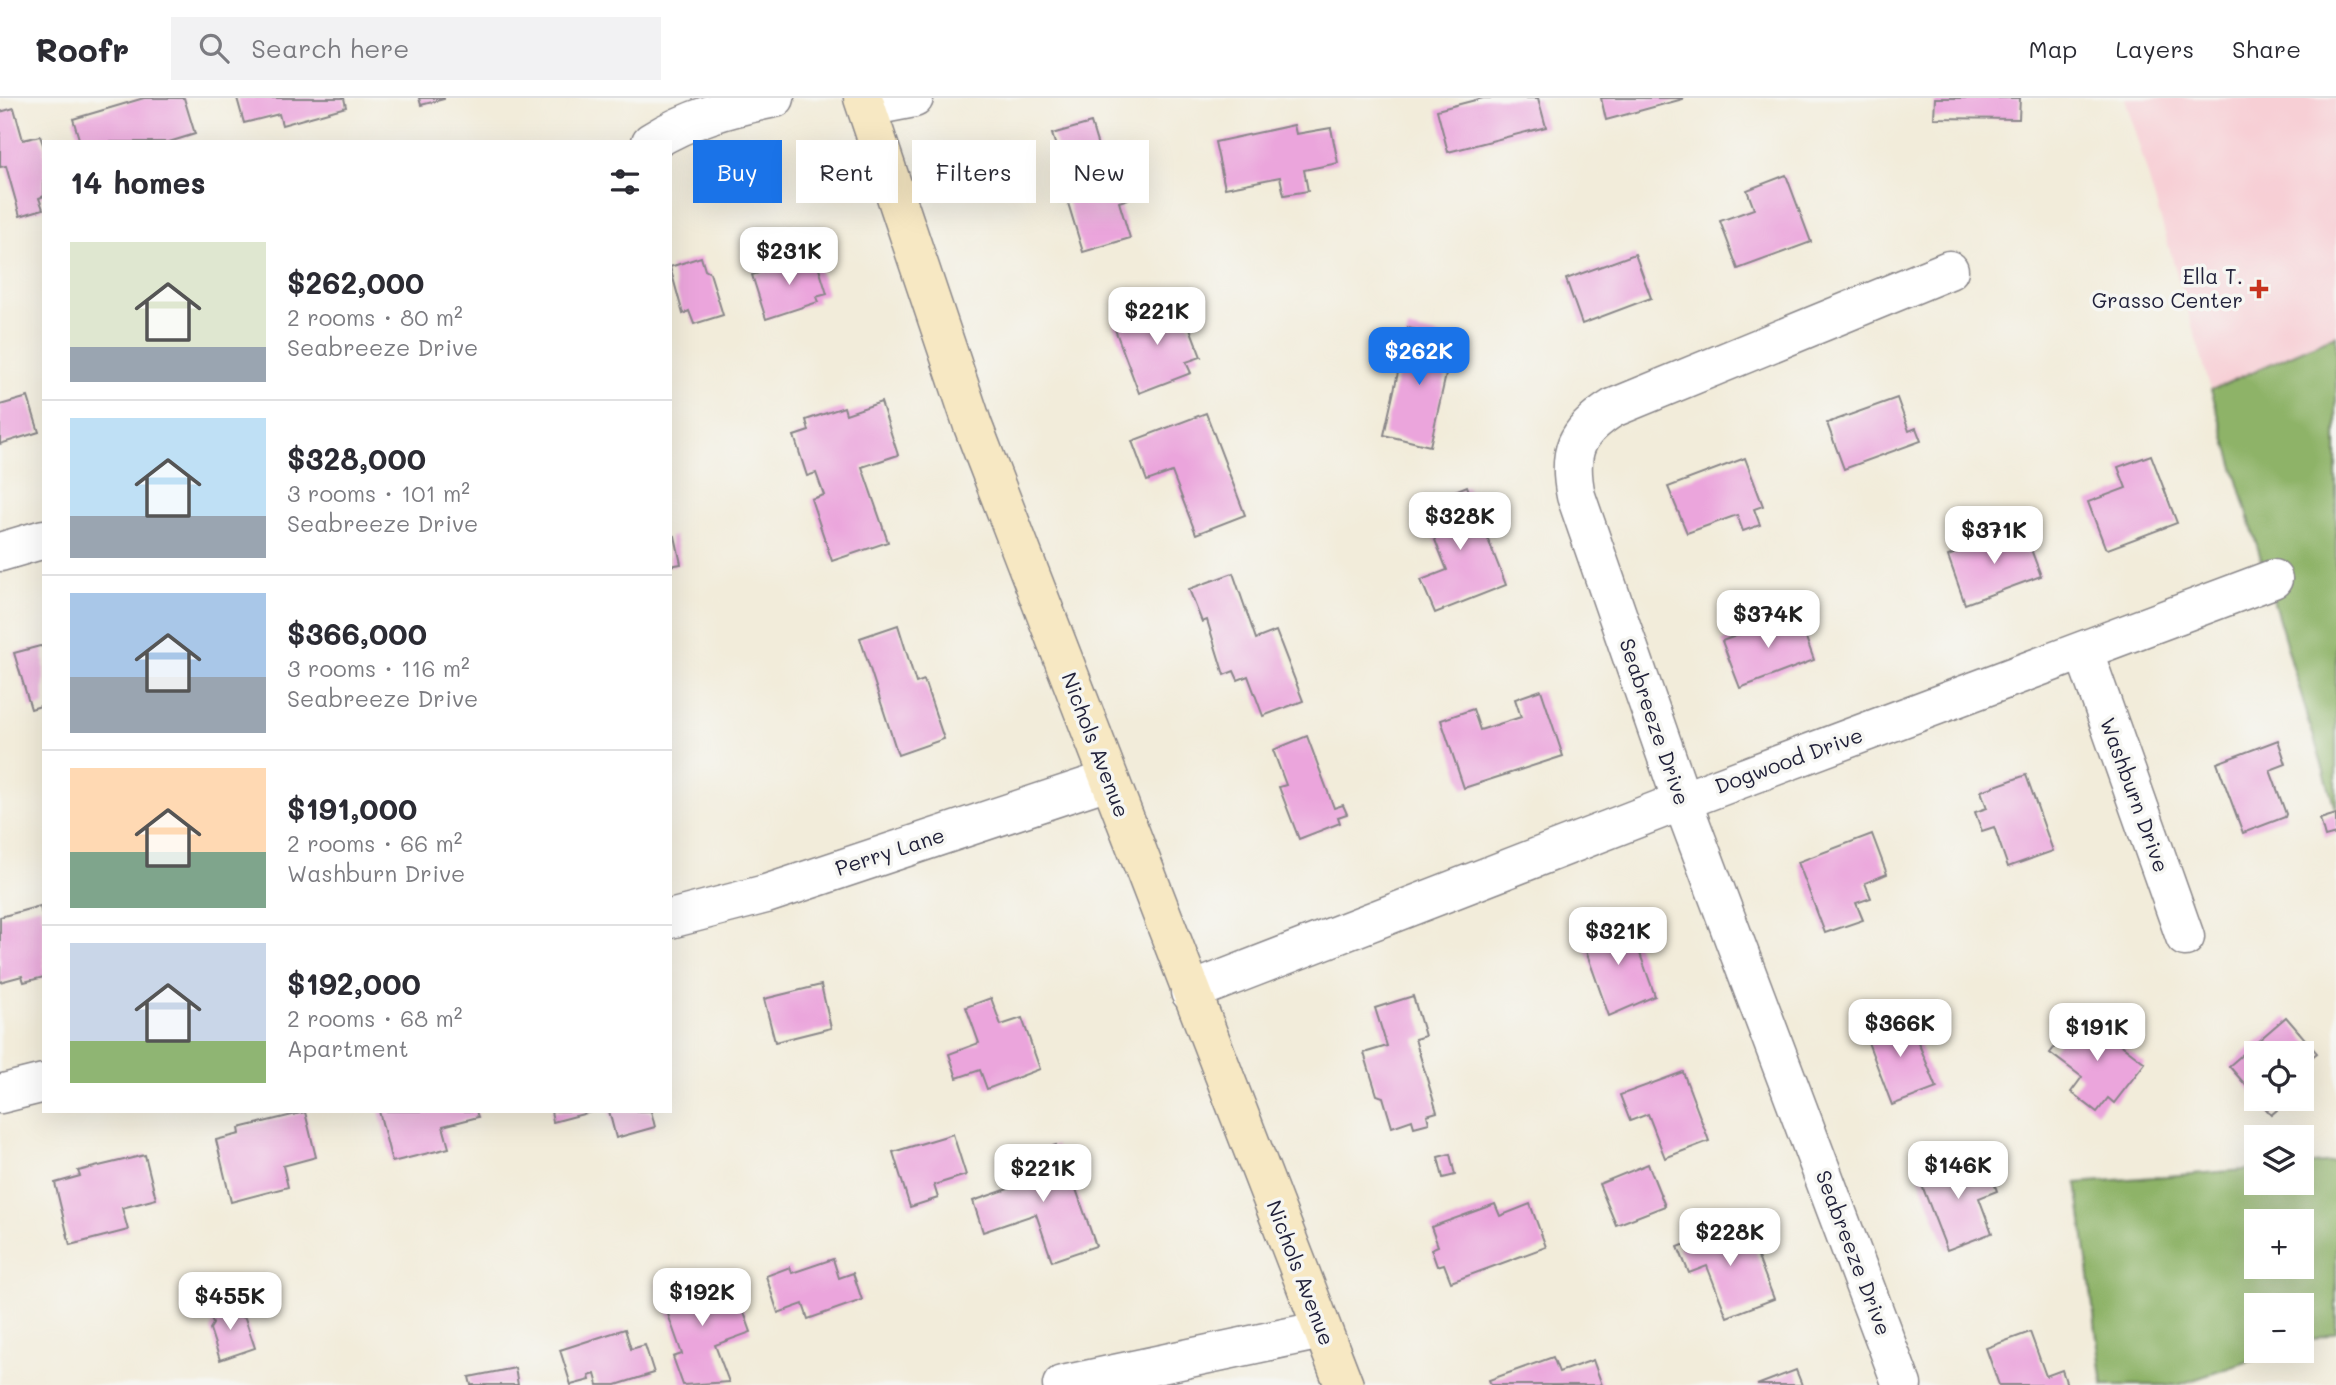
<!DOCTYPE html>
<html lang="en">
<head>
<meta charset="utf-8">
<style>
  body { margin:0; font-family:Mali,sans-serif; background:#f2f2f3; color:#2b2b33; height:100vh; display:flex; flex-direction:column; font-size:26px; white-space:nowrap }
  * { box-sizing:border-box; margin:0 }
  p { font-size:23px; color:#7c7c81 }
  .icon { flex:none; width:38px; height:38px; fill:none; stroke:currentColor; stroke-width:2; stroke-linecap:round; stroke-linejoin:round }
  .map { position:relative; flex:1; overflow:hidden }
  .drawer { position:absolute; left:42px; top:42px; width:630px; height:973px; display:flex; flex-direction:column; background:#fff; border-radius:0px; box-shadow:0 7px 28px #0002 }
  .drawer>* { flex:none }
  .guide { position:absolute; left:693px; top:42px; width:665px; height:63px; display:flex; gap:14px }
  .fabs { position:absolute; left:2244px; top:943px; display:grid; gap:14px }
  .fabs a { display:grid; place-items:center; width:70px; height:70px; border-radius:0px; background:#fff; box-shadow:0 7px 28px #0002; font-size:35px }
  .price { position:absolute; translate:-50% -60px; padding:0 16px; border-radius:14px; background:#fff; color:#222; font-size:23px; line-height:46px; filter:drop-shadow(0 2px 4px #0008) }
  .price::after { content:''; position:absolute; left:50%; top:42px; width:21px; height:16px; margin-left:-10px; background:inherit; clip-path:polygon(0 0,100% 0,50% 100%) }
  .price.current { background:#1a73e8; color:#fff }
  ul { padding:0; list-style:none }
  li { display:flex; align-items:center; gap:21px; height:175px; padding:0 28px }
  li+li { border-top:2px solid #e1e1e2 }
  li span { display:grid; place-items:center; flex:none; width:196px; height:140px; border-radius:0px; color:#555 }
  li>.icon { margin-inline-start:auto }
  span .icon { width:84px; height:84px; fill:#fffc; stroke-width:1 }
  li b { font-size:30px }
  h2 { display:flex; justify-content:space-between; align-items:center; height:84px; padding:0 28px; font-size:30px }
  .pill { padding:0 24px; border-radius:0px; background:#fff; box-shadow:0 7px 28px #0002; font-size:24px; line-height:63px }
  .pill.current { background:#1a73e8; color:#fff }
  header { display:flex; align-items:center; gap:42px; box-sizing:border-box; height:98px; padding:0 35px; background:#fff; border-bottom:2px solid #e1e1e2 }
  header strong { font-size:33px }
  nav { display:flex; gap:38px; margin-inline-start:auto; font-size:24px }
  .search { width:490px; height:63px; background:#f2f2f3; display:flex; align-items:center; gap:18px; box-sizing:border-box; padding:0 24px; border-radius:0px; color:#7c7c81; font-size:26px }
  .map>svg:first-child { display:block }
  .built { fill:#f7cfd5 }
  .forest { fill:#8eb368; stroke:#586a52; stroke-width:2; fill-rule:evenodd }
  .building { fill:#eba5dc }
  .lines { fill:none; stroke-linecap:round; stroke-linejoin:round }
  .street-casing { stroke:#8a878a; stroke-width:41 }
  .secondary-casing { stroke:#8a878a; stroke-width:41 }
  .street { stroke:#fff; stroke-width:38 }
  .secondary { stroke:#f7e8c3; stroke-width:38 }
  .poi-dot { fill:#c8321e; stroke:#f6f6f2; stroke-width:2.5 }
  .labels { text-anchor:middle; stroke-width:7; stroke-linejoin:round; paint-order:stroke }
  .poi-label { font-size:21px; fill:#22223b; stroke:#f6f6f2; text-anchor:end }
  .street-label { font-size:21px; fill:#22223b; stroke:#f6f6f2 }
</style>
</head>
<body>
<header>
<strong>Roofr</strong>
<div class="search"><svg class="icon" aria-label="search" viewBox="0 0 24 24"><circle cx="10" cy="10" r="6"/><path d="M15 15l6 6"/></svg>Search here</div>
<nav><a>Map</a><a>Layers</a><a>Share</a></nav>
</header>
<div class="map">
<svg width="2336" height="1287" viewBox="0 0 2336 1287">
  <rect width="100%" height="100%" fill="#f6f6f2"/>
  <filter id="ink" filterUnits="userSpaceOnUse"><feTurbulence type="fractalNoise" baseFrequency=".0143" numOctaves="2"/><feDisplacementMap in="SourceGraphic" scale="14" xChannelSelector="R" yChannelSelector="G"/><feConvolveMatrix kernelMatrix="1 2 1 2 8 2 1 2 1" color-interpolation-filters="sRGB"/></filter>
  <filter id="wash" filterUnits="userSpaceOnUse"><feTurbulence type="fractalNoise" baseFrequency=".00686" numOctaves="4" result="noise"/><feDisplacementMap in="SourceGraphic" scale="28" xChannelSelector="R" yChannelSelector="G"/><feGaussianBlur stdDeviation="1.57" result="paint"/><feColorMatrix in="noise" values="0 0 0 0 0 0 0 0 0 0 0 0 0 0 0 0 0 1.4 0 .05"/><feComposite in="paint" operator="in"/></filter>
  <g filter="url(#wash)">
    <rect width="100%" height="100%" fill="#f2ecda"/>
    <!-- built -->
    <polygon class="built" points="2125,0 2336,0 2336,237 2211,292"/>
    <!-- forest -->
    <g class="forest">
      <polygon points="2336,237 2336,714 2211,292"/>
      <path d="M2336 1064V1234L2301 1246V1208H2256V1253H2280L2178 1287H2103L2077 1085 2256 1071V1085H2301V1067ZM2256 1124H2301V1169H2256Z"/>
    </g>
    <g id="blocks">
      <!-- building -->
      <g class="building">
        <polygon points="144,0 184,0 195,36 169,44 80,44 73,21"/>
        <polygon points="237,0 344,0 346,9 282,27 279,16 244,25"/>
        <polygon points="419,0 444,0 444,1 421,7"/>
        <polygon points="1483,0 1538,0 1546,29 1448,54 1437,12"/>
        <polygon points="1601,0 1683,0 1683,1 1606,22"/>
        <polygon points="1935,0 2020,0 2019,21 1934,20"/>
        <polygon points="14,10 23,42 40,38 44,49 44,98 39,100 43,111 20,118 6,68 0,69 0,14"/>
        <polygon points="1091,25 1104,68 1107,67 1115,90 1124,87 1128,101 1119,104 1130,140 1083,154 1061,82 1066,80 1052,36"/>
        <polygon points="1294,27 1296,36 1331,30 1338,65 1304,72 1308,93 1284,97 1280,79 1225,90 1215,44"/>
        <polygon points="1786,77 1811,144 1738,171 1720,123 1754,111 1747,92"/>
        <polygon points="1635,156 1651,200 1582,226 1566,181"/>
        <polygon points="701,159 705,172 710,175 723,217 694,226 689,213 683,216 670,169"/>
        <polygon points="803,160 805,165 816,161 827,196 816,199 818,204 766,221 752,177"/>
        <polygon points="1164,206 1168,218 1183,212 1201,259 1186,264 1191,275 1139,295 1113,226"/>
        <polygon points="1408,230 1454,241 1430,348 1384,337"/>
        <polygon points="28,299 39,334 0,346 0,307"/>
        <polygon points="1897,300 1909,333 1916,330 1921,343 1844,371 1827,325"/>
        <polygon points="881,304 898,357 862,369 888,444 832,463 811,401 824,397 816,375 807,378 794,338 809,333 806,322 844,309 846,316"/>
        <polygon points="1206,315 1245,417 1196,436 1172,374 1147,383 1132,343"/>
        <polygon points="2151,357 2177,425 2108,451 2105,449 2088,404 2126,390 2118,369"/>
        <polygon points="1745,360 1763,408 1754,411 1760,427 1743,433 1737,417 1687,435 1668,389"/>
        <polygon points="1467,388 1506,487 1435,515 1421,482 1447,472 1421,407"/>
        <polygon points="2023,430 2041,478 1965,506 1948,458"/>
        <polygon points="675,438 681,466 670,468 670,439"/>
        <polygon points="1233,475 1256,541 1276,533 1303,603 1263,618 1248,578 1238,582 1234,573 1224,577 1207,522 1202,524 1189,491"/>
        <polygon points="1797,515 1814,562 1740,590 1722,543"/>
        <polygon points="898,527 916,585 924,582 944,641 898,657 860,540"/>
        <polygon points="40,548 44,549 44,607 31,611 14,555"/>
        <polygon points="1541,592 1563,658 1464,690 1441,622 1473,611 1480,632 1521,619 1515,601"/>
        <polygon points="1307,638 1334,710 1343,707 1347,716 1338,719 1340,725 1299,741 1279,689 1286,687 1273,652"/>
        <polygon points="2278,642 2286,666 2270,672 2286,716 2285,719 2243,735 2217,665"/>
        <polygon points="2026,677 2053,753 2008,769 1994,729 1982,733 1975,714 1987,710 1981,693"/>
        <polygon points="2336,716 2336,736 2325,739 2320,721"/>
        <polygon points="1872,736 1887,776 1865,785 1871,800 1856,805 1863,822 1825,835 1798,764"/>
        <polygon points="40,808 44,825 44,879 24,884 22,878 0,884 0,819"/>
        <polygon points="1628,822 1655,898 1609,918 1581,839"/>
        <polygon points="821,887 831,930 775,944 764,901"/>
        <polygon points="1413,898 1425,938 1415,941 1437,1014 1427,1017 1429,1025 1414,1029 1412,1022 1392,1029 1383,999 1377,997 1364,955 1387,948 1375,910"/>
        <polygon points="991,900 1001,927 1022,920 1040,971 987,991 980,972 957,980 949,956 979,945 966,909"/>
        <polygon points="1906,915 1937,990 1892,1007 1863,931"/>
        <polygon points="2081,916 2145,965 2114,1005 2108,1000 2097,1014 2071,994 2082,979 2050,955"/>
        <polygon points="2286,919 2317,955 2301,968 2301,956 2256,956 2256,999 2229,968"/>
        <polygon points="1683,974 1709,1043 1665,1060 1648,1016 1630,1023 1620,997"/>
        <polygon points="2258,1001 2290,1001 2271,1017"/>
        <polygon points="379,1013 476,1013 478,1019 443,1028 449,1050 392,1064"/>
        <polygon points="551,1013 591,1013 591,1014 553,1024"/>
        <polygon points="609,1013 651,1013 655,1029 616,1040"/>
        <polygon points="305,1014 316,1059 283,1068 288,1089 231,1104 216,1042 240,1036 239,1030"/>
        <polygon points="953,1036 966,1077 934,1087 938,1100 910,1109 893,1054"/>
        <polygon points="1056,1047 1063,1070 1070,1071 1071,1075 1079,1072 1084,1088 1076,1091 1096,1148 1052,1163 1036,1116 983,1134 973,1103 1023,1086 1014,1061"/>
        <polygon points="1450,1056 1455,1077 1443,1080 1438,1059"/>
        <polygon points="145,1057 156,1101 122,1110 128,1132 70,1147 55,1085 80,1078 78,1073"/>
        <polygon points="1964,1060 1970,1076 1988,1069 1997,1093 1979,1100 1992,1135 1947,1152 1918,1077"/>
        <polygon points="1648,1066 1665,1108 1616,1127 1599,1086"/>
        <polygon points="1495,1106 1500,1118 1530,1106 1546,1149 1451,1184 1444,1166 1437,1168 1431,1151 1438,1148 1431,1129"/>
        <polygon points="1744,1123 1774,1201 1727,1219 1707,1168 1689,1175 1678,1149"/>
        <polygon points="833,1161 839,1180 853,1175 862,1202 808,1221 803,1206 778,1215 766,1178 790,1169 792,1175"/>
        <polygon points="684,1176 692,1199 733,1184 751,1234 715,1247 729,1284 683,1287 673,1259 682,1256 657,1185"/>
        <polygon points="235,1205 239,1218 245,1220 255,1250 220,1262 210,1231 213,1226 209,1214"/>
        <polygon points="625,1231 631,1251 645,1247 654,1275 616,1287 598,1287 595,1276 589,1278 590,1282 571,1287 560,1252"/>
        <polygon points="2030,1234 2046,1278 2062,1272 2067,1287 1999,1287 1986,1250"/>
        <polygon points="1553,1259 1559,1274 1593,1262 1602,1287 1491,1287 1489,1282"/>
        <polygon points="515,1270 518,1287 471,1287 469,1279"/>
        <polygon points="1796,1272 1802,1287 1757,1287"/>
      </g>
    </g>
  </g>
  <g filter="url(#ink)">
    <use href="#blocks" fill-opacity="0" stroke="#8a878a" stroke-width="2"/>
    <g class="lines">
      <defs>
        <g id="street">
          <polyline points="867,9 914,0"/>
          <path d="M651 44C689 20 731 9 775 0"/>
          <polyline points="0,454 44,441"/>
          <polyline points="2084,554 2185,839"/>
          <polyline points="670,821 766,796 1108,682"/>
          <polyline points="1190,894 1682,703 2273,481"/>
          <polyline points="0,996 44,985"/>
          <polyline points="1062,1287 1322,1232"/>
          <path d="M1902 1287 1682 703 1576 398C1567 354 1575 334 1613 310L1949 172"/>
        </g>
        <polyline id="secondary" points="863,0 973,328 1344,1287"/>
      </defs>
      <!-- street casing -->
      <use href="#street" class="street-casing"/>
      <!-- secondary casing -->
      <use href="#secondary" class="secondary-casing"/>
      <!-- street -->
      <use href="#street" class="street"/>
      <!-- secondary -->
      <use href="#secondary" class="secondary"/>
    </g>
  </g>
  <!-- markers -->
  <path class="poi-dot" d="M2255.5 180.5h7v7h7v7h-7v7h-7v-7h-7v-7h7z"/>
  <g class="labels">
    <!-- poi labels -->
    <g class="poi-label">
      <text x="2243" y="186">Ella T.<tspan x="2243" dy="24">Grasso Center</tspan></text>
    </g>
    <!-- street labels -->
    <g class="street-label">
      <text transform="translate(1654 624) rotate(71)" y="7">Seabreeze Drive</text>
      <text transform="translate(1095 647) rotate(69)" y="7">Nichols Avenue</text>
      <text transform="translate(1789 663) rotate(-20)" y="7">Dogwood Drive</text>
      <text transform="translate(2134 697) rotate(70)" y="7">Washburn Drive</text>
      <text transform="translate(890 754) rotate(-18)" y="7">Perry Lane</text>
      <text transform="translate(1853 1155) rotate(69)" y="7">Seabreeze Drive</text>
      <text transform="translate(1300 1175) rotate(69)" y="7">Nichols Avenue</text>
    </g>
  </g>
</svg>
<div class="fabs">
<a><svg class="icon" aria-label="locate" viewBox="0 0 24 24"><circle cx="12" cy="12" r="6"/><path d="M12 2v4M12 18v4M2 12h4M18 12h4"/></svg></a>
<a><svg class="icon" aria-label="layers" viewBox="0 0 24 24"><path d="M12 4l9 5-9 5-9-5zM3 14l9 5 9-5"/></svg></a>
<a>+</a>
<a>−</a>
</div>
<b class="price" style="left:789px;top:189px">$231K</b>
<b class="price" style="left:1157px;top:249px">$221K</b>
<b class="price current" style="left:1419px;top:289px">$262K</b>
<b class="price" style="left:1460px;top:454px">$328K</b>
<b class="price" style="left:1994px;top:468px">$371K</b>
<b class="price" style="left:1768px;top:552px">$374K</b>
<b class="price" style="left:1618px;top:869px">$321K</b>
<b class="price" style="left:1900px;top:961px">$366K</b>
<b class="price" style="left:2097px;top:965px">$191K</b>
<b class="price" style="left:1958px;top:1103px">$146K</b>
<b class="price" style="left:1043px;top:1106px">$221K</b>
<b class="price" style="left:1730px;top:1170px">$228K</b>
<b class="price" style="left:702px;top:1230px">$192K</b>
<b class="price" style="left:230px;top:1234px">$455K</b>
<div class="guide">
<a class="pill current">Buy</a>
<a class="pill">Rent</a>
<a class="pill">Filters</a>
<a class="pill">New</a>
</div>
<section class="drawer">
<h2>14 homes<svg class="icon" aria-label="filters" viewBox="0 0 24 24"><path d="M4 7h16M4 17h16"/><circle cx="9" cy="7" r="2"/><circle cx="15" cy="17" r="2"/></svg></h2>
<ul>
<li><span style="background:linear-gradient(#dfe7d0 75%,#9aa5b1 0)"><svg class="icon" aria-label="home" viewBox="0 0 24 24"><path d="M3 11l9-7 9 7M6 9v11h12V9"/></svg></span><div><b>$262,000</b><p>2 rooms · 80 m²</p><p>Seabreeze Drive</p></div></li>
<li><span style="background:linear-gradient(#bfe0f5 70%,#9aa5b1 0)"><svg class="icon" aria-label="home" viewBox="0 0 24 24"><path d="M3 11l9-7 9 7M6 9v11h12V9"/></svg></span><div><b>$328,000</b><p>3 rooms · 101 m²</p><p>Seabreeze Drive</p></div></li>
<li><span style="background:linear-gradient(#a9c7e8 60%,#9aa5b1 0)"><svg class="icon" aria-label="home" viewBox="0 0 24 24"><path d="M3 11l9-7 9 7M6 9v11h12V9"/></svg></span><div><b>$366,000</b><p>3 rooms · 116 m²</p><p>Seabreeze Drive</p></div></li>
<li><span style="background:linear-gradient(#ffd9b3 60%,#7fa58c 0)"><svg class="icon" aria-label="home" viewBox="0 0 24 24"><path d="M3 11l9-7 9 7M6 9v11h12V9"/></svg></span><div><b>$191,000</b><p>2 rooms · 66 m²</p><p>Washburn Drive</p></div></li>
<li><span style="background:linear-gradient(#c9d6e8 70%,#8fb573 0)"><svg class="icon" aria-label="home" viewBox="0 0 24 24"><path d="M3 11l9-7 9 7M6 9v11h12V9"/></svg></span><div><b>$192,000</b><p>2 rooms · 68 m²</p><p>Apartment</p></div></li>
</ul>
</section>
</div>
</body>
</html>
